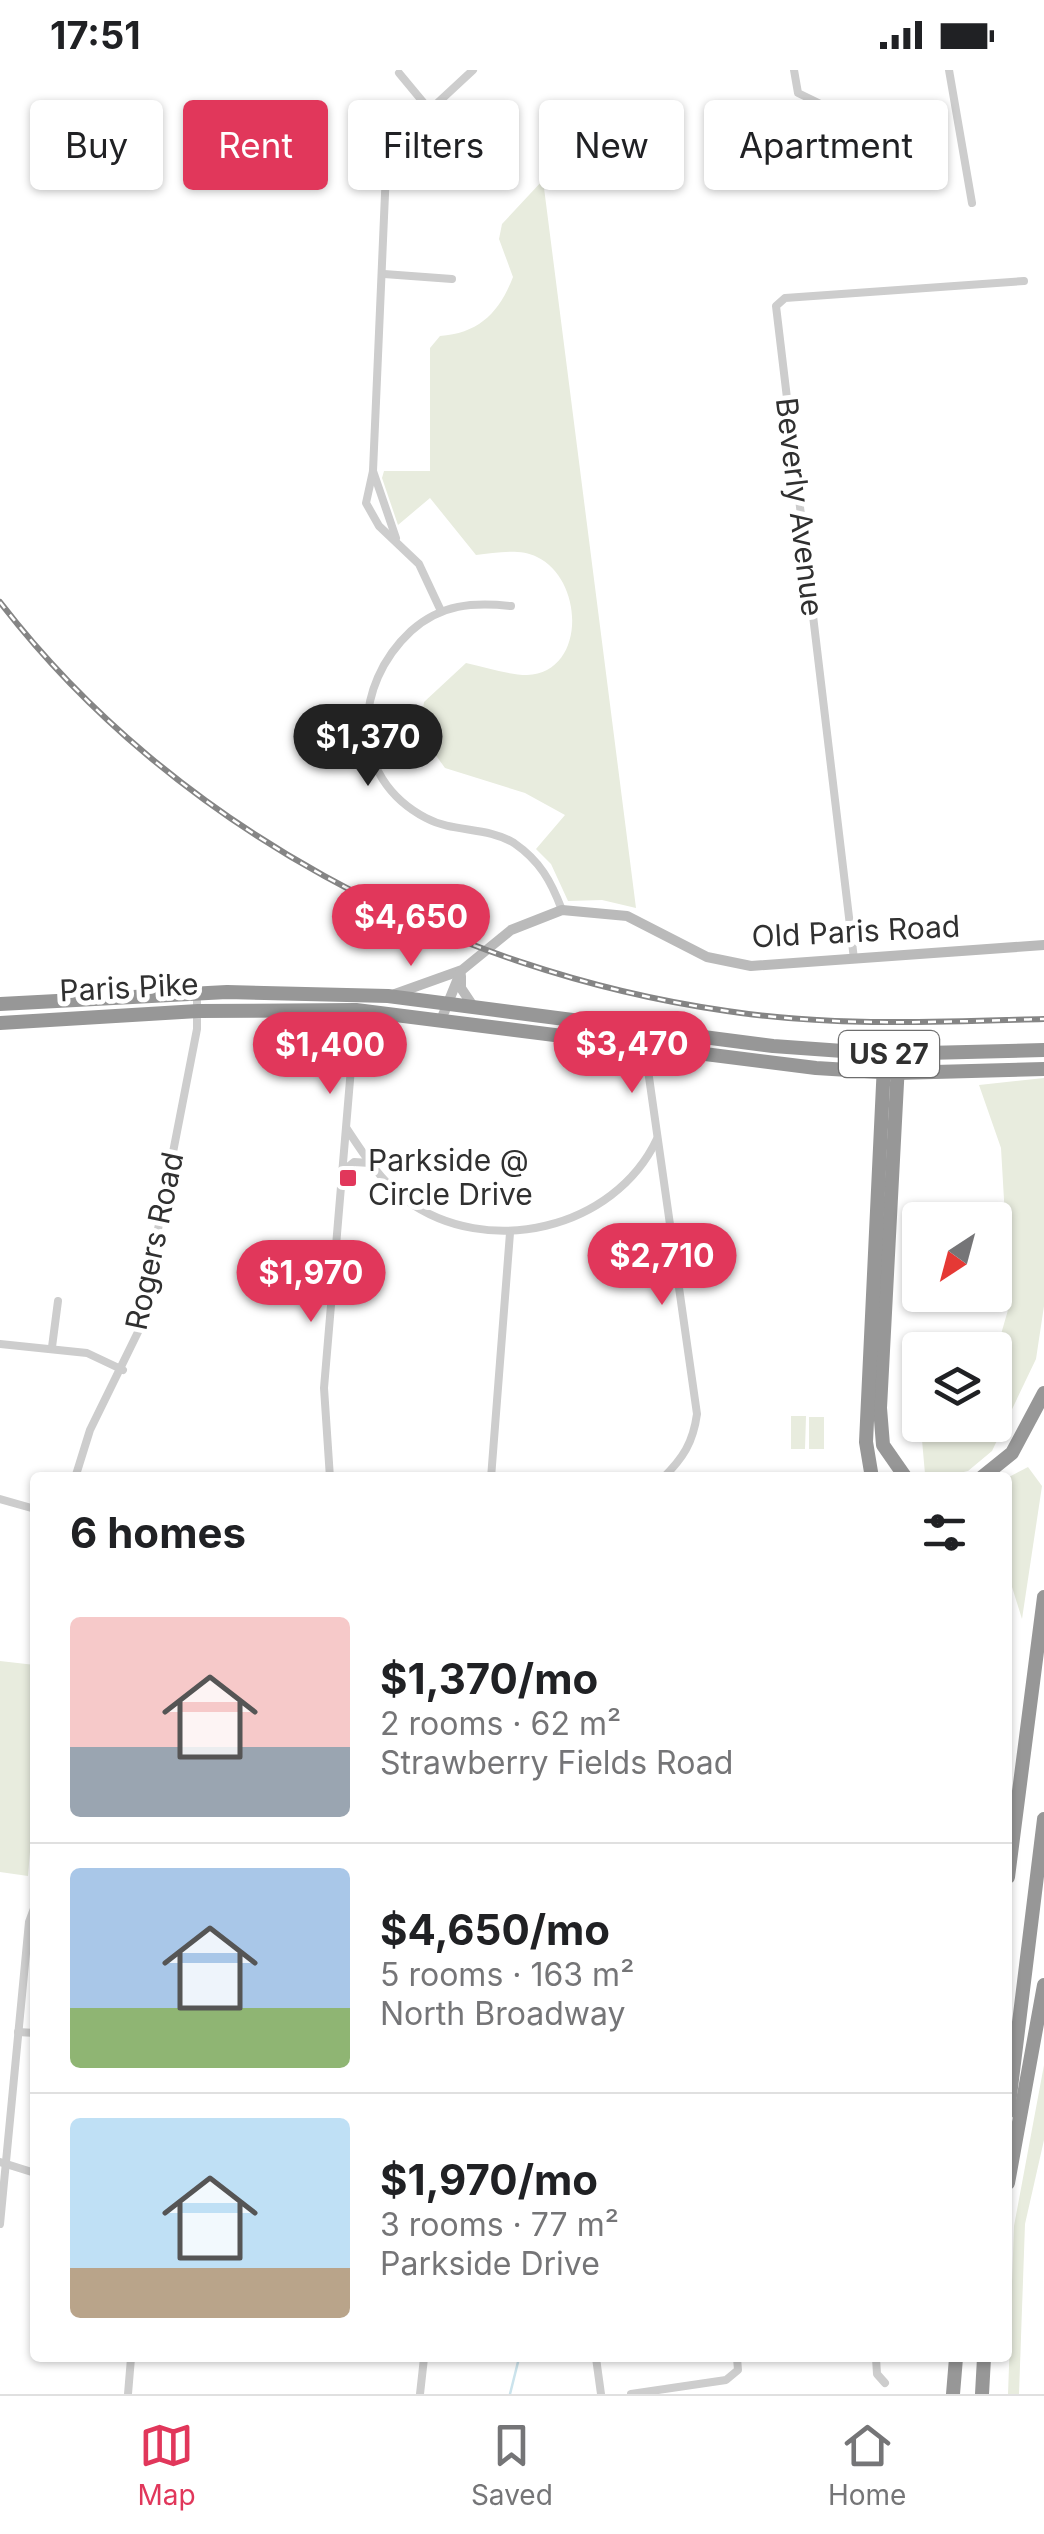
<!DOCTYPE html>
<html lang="en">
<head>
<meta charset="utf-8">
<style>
  body { margin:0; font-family:Inter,sans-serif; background:#f2f2f2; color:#202124; height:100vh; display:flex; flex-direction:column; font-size:38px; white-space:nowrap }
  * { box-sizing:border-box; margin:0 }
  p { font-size:32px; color:#757577 }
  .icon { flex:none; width:55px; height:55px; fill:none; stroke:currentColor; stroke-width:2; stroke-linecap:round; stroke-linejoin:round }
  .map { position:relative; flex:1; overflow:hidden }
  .side { position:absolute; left:30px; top:1402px; width:982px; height:890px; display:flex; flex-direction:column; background:#fff; border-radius:10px; box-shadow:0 2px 8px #0004 }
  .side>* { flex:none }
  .guide { position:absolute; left:30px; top:30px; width:985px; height:90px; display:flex; gap:20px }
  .needle { width:65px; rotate:216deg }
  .fabs { position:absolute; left:902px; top:1132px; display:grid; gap:20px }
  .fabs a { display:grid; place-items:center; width:110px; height:110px; border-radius:10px; background:#fff; box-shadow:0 2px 8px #0004; font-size:50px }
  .price { position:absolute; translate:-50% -85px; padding:0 22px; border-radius:35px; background:#e1375b; color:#fff; font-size:32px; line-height:65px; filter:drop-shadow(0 2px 5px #0008) }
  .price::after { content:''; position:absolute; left:50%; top:60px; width:30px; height:22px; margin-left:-15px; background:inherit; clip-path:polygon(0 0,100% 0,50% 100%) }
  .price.selected { background:#222; color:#fff }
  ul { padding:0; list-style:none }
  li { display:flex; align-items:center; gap:30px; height:250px; padding:0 40px }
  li+li { border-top:2px solid #e0e0e0 }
  li span { display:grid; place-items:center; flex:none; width:280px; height:200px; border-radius:10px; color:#555 }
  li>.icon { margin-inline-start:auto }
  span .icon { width:120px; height:120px; fill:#fffc; stroke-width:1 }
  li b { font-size:42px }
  h2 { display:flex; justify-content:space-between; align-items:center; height:120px; padding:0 40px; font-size:42px }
  .chip { padding:0 35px; border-radius:10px; background:#fff; box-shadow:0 2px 8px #0004; font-size:35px; line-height:90px }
  .chip.selected { background:#e1375b; color:#fff }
  .status { display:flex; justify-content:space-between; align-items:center; height:70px; padding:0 50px; background:#fff; direction:ltr }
  .status svg { height:28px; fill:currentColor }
  .menu { display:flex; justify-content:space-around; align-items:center; height:140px; border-top:2px solid #e0e0e0; background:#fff; font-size:28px; color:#757577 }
  .menu a { display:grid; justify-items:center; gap:5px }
  .menu .selected { color:#e1375b }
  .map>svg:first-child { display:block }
  .green { fill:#e8ecde }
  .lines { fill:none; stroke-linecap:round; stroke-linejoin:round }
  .stream { stroke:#cbe3ec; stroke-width:2.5 }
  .street { stroke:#cdcdcd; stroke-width:8 }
  .secondary { stroke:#bababa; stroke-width:10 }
  .highway { stroke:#979797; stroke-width:14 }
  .rail-casing { stroke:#858585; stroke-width:6 }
  .rail { stroke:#fff; stroke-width:2.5; stroke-dasharray:8; stroke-linecap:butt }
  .poi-dot { fill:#e1375b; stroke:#fff; stroke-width:4 }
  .labels { text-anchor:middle; stroke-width:10; stroke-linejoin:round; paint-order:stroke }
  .shield { fill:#fff; stroke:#6e6e6e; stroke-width:2.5 }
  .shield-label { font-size:28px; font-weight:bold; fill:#303030 }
  .street-label { font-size:30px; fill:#303030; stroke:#fff }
  .poi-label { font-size:30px; fill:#303030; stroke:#fff; text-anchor:start }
</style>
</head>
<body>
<div class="status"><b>17:51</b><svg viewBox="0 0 49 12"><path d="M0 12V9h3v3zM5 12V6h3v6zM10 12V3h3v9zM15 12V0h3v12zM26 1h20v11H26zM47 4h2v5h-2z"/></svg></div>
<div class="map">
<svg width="1044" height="2324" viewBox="0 0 1044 2324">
  <rect width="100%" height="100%" fill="#fff"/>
  <!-- green -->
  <g class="green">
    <path d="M543 110 636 838 602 830 568 831 551 794 536 779 565 745 525 723 445 698 419 662 424 632 466 593C485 597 508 605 527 605 586 603 585 510 537 487 519 478 495 483 476 485L430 428 398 455 382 408 384 401H430V278L440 266C479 263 499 243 513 207L499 169 502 154Z"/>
    <polygon points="1044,1008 1044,1236 1036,1289 992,1381 968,1401 942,1407 925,1404 922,1370 929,1355 995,1355 995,1285 1010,1233 1001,1078 979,1015"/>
    <polygon points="791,1346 806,1346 805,1379 791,1379"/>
    <rect x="809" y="1347" width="15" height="32"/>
    <polygon points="1028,1397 1042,1416 1022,1549 1008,1504 1007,1408"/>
    <polygon points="0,1591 35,1595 35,1721 28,1806 0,1802"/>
    <polygon points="1044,1995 1044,2070 1025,2154 1019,2324 1008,2324 1014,2156"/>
  </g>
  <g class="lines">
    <!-- stream -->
    <polyline class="stream" points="510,2324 519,2288"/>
    <!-- street -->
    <g class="street">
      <polyline points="794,0 798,23 837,42 846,61 851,97"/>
      <polyline points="949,0 972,133"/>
      <polyline points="399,3 472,91"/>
      <polyline points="384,204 452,209"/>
      <polyline points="373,401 396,468"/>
      <path d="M511 536C473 532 441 534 411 561 353 615 348 707 426 748 454 763 486 756 514 773 540 791 551 811 562 840"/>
      <polyline points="441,541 419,494 379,456 366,433 373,401 386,101 403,65 473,0"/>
      <polyline points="854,889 776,236 785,228 1024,211"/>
      <path d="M649 959 645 979 697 1344C693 1373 683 1388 663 1408"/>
      <path d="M347 1059C364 1085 381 1111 406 1130 487 1189 614 1160 657 1069"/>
      <polyline points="343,1101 354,1092 370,1093"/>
      <polyline points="0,1274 87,1283 123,1300"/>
      <polyline points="52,1277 58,1231"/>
      <polyline points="75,1408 90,1360 138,1262 197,959 197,924"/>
      <polyline points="330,1408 324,1318 356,939"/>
      <polyline points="491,1408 510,1163"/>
      <polyline points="0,1429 35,1439"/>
      <polyline points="18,1962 35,1963"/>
      <polyline points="0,2092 35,2103"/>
      <polyline points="0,2154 29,1852 35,1836"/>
      <polyline points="596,2288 601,2324"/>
      <polyline points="876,2288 877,2304 885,2313"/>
      <polyline points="128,2324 131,2288"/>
      <polyline points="420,2324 424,2288"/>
      <polyline points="631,2324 726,2310 738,2300 737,2288"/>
    </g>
    <!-- secondary -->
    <g class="secondary">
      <polyline points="461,906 461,918 473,936"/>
      <polyline points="395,924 462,900 511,860 562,840 627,846 707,887 751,896 1044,875"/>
      <polyline points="441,950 461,901"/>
    </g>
    <!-- highway -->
    <g class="highway">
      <polyline points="0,934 227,922 388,926 773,976 885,984 1044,980"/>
      <polyline points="0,953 198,941 356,940 816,998 897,1003 1044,999"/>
      <polyline points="898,994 880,1338 883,1375 906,1408"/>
      <polyline points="872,1408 866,1372 884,994"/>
      <polyline points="981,1408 1012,1383 1044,1323"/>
      <polyline points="1008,1807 1044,1527"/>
      <polyline points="1008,2042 1044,1749"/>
      <polyline points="1008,2113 1044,1915"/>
      <polyline points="953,2324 956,2288"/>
      <polyline points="982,2324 984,2288"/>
    </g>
    <defs>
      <path id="rail" d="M0 532C173 757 449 901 727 941 832 957 938 952 1044 949"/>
    </defs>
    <!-- rail casing -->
    <use href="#rail" class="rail-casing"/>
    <!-- rail -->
    <use href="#rail" class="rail"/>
  </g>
  <!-- markers -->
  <rect class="poi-dot" x="338" y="1098" width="20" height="20" rx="5"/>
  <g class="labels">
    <!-- shield labels -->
    <rect class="shield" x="839" y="961" width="100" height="46" rx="8"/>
    <g class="shield-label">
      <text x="889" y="994">US 27</text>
    </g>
    <!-- street labels -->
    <g class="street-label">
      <text transform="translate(799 437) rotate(83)" y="10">Beverly Avenue</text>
      <text transform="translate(856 862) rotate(-3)" y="10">Old Paris Road</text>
      <text transform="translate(129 918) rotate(-3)" y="10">Paris Pike</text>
      <text transform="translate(155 1171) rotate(-78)" y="10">Rogers Road</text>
    </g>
    <!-- poi labels -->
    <g class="poi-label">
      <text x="368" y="1101">Parkside @<tspan x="368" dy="34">Circle Drive</tspan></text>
    </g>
  </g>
</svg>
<div class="fabs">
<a><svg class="needle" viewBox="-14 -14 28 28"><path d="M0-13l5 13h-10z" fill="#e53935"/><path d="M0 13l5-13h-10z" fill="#757577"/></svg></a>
<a><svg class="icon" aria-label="layers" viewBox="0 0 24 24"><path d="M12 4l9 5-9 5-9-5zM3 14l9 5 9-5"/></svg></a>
</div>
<b class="price selected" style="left:368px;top:719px">$1,370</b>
<b class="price" style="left:411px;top:899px">$4,650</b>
<b class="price" style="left:632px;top:1026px">$3,470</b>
<b class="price" style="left:330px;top:1027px">$1,400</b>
<b class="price" style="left:662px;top:1238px">$2,710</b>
<b class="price" style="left:311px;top:1255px">$1,970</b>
<div class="guide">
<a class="chip">Buy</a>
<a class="chip selected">Rent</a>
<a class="chip">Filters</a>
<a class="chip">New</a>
<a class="chip">Apartment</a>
</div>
<section class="side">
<h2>6 homes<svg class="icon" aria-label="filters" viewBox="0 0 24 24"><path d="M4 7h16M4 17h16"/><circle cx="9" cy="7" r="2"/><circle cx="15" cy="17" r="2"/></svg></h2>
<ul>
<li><span style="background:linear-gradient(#f6c9c9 65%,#9aa5b1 0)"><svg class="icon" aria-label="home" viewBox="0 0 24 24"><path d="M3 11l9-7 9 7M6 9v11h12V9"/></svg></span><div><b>$1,370/mo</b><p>2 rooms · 62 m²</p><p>Strawberry Fields Road</p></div></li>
<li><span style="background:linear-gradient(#a9c7e8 70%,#8fb573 0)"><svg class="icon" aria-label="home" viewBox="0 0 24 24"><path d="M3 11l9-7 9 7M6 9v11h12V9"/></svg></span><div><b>$4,650/mo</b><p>5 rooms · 163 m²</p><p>North Broadway</p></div></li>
<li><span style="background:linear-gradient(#bfe0f5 75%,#b9a48a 0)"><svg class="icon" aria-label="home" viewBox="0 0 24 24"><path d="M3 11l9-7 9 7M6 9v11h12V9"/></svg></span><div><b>$1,970/mo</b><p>3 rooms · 77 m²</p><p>Parkside Drive</p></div></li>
</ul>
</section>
</div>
<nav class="menu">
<a class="selected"><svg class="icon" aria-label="map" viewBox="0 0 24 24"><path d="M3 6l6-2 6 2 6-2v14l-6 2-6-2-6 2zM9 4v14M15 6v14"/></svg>Map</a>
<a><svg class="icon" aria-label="saved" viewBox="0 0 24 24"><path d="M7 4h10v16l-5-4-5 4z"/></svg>Saved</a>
<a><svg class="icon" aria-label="home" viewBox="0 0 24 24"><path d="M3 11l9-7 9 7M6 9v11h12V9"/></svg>Home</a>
</nav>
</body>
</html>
